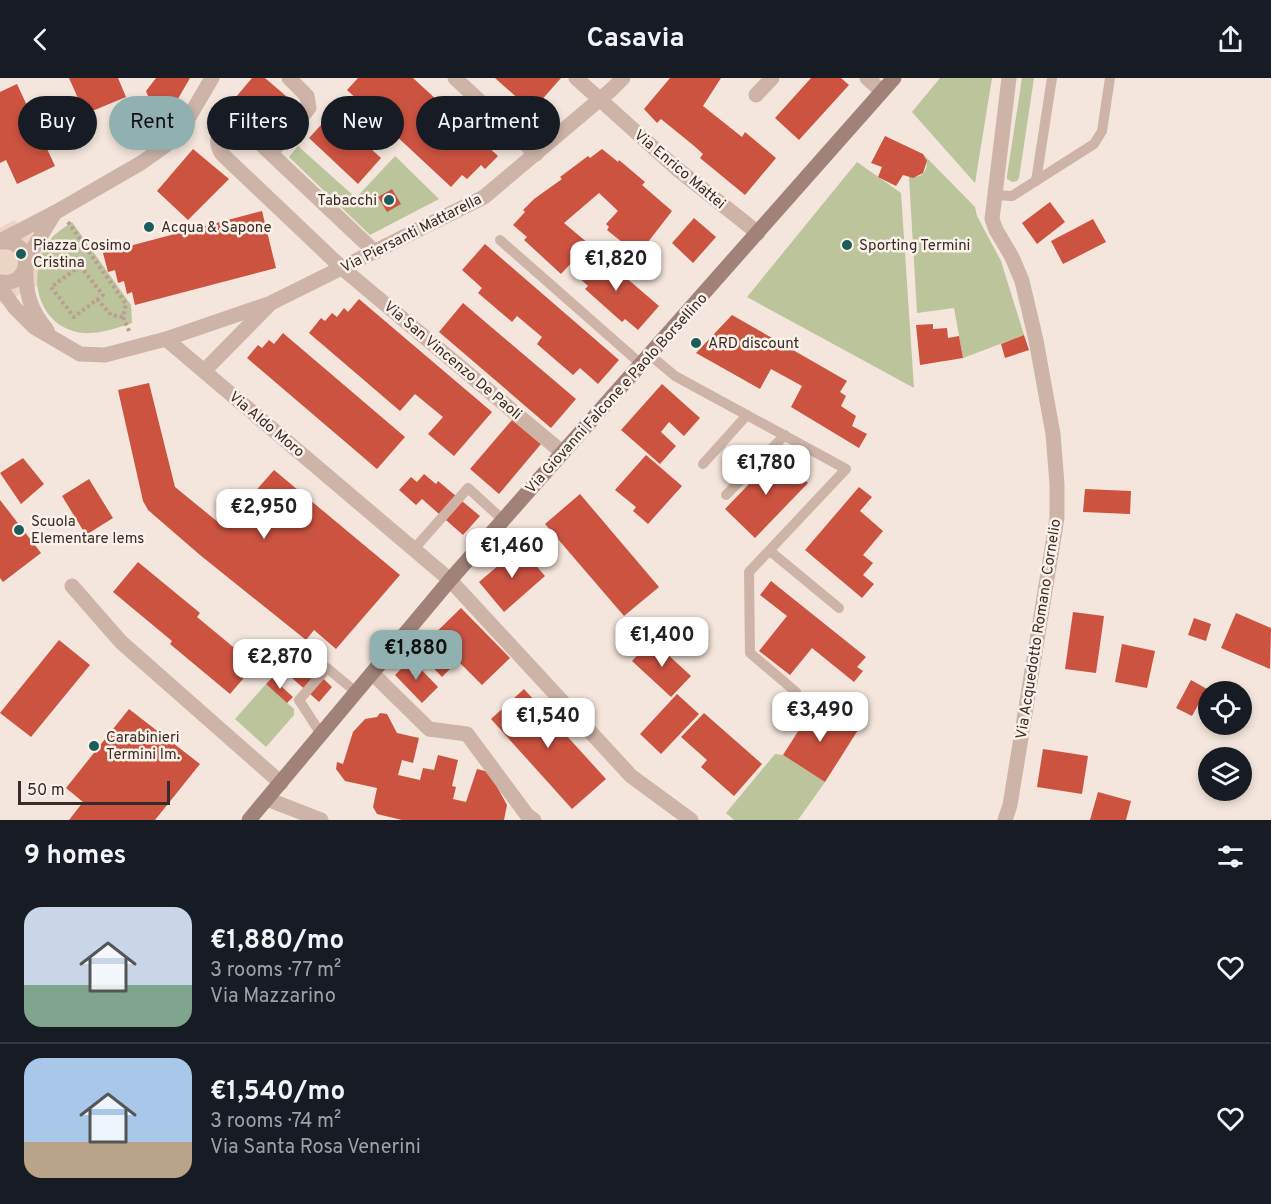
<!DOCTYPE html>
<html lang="en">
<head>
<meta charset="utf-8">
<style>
  body { margin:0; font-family:Overpass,sans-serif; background:#20242c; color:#f1f3f6; height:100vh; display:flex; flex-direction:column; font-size:22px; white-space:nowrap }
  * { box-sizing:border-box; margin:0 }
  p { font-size:20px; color:#9ea1a6 }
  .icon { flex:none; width:33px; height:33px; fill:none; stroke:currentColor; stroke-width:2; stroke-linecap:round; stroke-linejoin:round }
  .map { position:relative; height:742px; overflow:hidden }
  .drawer { display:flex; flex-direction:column; background:#171b24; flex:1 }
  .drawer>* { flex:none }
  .top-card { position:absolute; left:18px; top:18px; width:600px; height:54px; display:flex; gap:12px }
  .fabs { position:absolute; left:1198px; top:603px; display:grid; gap:12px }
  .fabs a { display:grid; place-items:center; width:54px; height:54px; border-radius:50%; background:#171b24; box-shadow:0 3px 9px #0003; font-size:30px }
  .scale { position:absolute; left:18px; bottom:15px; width:152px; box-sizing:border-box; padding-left:6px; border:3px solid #392b28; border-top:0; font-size:16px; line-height:21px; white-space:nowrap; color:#392b28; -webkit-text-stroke:4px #fbf1e9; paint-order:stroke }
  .price { position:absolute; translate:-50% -51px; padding:0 14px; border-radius:12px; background:#fff; color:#222; font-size:20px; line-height:39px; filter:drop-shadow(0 2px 3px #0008) }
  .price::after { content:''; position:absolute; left:50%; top:36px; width:18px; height:14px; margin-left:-9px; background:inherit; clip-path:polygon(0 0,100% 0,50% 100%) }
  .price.active { background:#91b0b0; color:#111 }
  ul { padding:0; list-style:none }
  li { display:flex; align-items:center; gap:18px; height:150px; padding:0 24px }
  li+li { border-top:2px solid #363941 }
  li span { display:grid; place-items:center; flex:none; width:168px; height:120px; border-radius:18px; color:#555 }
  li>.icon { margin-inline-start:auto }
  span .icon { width:72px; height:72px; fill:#fffc; stroke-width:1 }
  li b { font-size:26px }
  h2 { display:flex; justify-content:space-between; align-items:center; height:72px; padding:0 24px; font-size:26px }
  .chip { padding:0 21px; border-radius:27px; background:#171b24; box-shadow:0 3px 9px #0003; font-size:21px; line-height:54px }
  .chip.active { background:#91b0b0; color:#111 }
  header { display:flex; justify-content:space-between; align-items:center; height:78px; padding:0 24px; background:#171b24; font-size:27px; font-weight:700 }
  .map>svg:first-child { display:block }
  .green { fill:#bbc49b }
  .plaza { fill:#ecd5c2 }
  .building { fill:#cd5341 }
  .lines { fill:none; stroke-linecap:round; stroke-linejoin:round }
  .path { stroke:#b99e91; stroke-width:4; stroke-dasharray:3 3; stroke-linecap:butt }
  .service { stroke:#cdb4a7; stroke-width:10 }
  .minor { stroke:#cdb4a7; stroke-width:15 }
  .secondary { stroke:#a18278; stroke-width:15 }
  .poi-dot { fill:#1b5d5a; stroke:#fbf1e9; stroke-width:2 }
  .labels { text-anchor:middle; stroke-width:5; stroke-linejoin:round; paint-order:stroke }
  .street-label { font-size:15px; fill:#392b28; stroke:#fbf1e9 }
  .poi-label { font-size:15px; fill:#392b28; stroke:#fbf1e9; text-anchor:start }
</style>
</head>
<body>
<header><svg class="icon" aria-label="back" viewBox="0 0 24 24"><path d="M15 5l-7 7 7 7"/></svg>Casavia<svg class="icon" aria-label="share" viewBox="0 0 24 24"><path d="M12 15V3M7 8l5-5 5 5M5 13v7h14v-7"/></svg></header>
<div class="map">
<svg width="1271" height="742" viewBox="0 0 1271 742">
  <rect width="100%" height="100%" fill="#f4e6dc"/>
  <!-- green -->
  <g class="green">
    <polygon points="940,0 992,0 975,105 912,34"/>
    <polygon points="1022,0 1034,0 1019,100 1017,103 1012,104 1007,101 1007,98"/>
    <polygon points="298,68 356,120 395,78 439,121 370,157 289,79"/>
    <path d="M923 76 975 129 977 138 1001 183 1024 257 963 280 954 230 917 235 909 99 920 98C928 92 929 84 923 76Z"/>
    <polygon points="857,84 901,115 914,310 747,219"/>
    <path d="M72 144 131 227 132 245C113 251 93 259 73 253 38 242 28 199 45 169 51 158 62 151 72 144Z"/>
    <polygon points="266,606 294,631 294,637 266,669 235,641"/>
    <polygon points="775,676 783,677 825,704 798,742 734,742 726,735"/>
  </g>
  <!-- plaza -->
  <polygon class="plaza" points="14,142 45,167 38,186 37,208 0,226 0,150"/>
  <!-- building -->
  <g class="building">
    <polygon points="69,0 118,0 126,19 85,36"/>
    <polygon points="156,0 190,0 161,50 146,13"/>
    <polygon points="252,0 265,0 286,18 265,43 236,19"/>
    <polygon points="358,0 413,0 498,78 485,91 481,87 467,101 462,97 451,109 347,12"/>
    <polygon points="495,0 561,0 532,33"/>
    <polygon points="670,0 721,0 703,28 742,59 745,54 776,80 745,117 700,80 703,76 693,67 661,41 657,45 644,31"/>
    <polygon points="811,0 841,0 849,7 799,62 775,40"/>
    <polygon points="17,6 55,88 17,106 6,82 0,85 0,14"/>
    <polygon points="332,35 381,80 358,106 309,60"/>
    <polygon points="885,58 923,76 927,83 923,95 913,100 903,97 896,108 878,99 882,89 871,85"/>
    <polygon points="193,71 229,101 188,142 157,113"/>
    <polygon points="602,71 618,84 619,82 645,104 642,107 672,133 638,177 607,152 609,149 606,146 618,133 599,115 564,145 589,166 561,196 524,162 527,159 513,147 525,134 523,132 534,121 562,101 560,99 588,78 590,80"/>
    <polygon points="392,111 401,126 387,134 378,119"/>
    <polygon points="1050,124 1065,144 1037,166 1022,145"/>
    <polygon points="262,133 276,190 135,227 132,214 127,216 124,203 118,205 115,192 108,194 103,175"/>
    <polygon points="694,140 716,159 693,185 672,165"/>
    <polygon points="1093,141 1106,164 1063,186 1051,163"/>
    <polygon points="485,166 619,282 598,306 580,290 573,297 537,266 542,259 517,238 512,244 478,215 482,210 462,192"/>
    <polygon points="596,174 659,228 638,252 625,241 622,244 585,211 588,208 576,197"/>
    <polygon points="359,221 492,334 454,378 428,356 443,339 415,316 400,333 309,255 321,240 325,243 332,235 337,239 344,230 348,234"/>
    <polygon points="463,225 576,321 551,350 439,254"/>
    <polygon points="732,237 847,303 840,314 846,318 841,328 856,338 852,348 867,356 859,370 791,329 802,308 771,291 760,311 696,275"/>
    <polygon points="933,246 933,251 947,250 948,260 959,258 963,280 920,287 916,247"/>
    <polygon points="283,255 405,359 377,391 247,280 258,267 262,270 269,262 274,266"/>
    <polygon points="1024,257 1029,272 1005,280 1001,266"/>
    <polygon points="149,305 175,409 224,449 274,392 400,497 336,571 314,552 306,562 200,477 148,432 143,423 118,312"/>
    <polygon points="662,306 700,340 684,358 669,344 661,354 676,368 660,386 621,352"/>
    <polygon points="512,342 541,366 499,416 470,391"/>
    <polygon points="778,376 808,405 755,460 725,431"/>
    <polygon points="646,377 682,408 648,446 633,433 636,429 615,412"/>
    <polygon points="23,380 44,406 21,426 0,395"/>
    <polygon points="424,396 436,406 438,403 480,438 463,457 422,421 416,427 399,412 411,399 417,404"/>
    <polygon points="89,401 113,440 86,457 62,418"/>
    <polygon points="859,409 872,419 860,433 883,453 863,477 873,485 863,497 874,506 862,520 805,472"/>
    <polygon points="1085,411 1131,413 1130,436 1083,434"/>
    <polygon points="580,416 659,509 624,538 545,446"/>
    <polygon points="0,422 41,475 3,504 0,500"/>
    <polygon points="520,469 545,498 504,534 479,504"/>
    <polygon points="138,484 200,535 197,539 255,587 230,616 170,566 172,563 113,514"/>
    <polygon points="771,503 866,579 857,589 863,593 854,604 812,570 790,597 759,573 787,538 760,517"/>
    <polygon points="461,530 510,580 482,607 458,583 442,599 417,573"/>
    <polygon points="1073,534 1104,538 1096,595 1065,591"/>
    <polygon points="1236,535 1271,550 1270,591 1221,570"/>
    <polygon points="1194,540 1211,546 1206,563 1188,557"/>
    <polygon points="59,562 90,587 31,659 0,635"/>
    <polygon points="652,562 691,598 671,619 632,583"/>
    <polygon points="1122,566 1155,573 1147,610 1115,604"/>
    <polygon points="411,581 438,609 422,625 395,597"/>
    <polygon points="305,583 332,609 319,624 292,600"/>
    <polygon points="272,600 293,619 287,625 266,606"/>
    <polygon points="1191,602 1207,611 1192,638 1176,630"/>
    <polygon points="524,611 606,701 572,731 491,641"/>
    <polygon points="677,616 699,636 661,676 640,656"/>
    <polygon points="816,625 858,652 825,704 783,677"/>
    <polygon points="129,631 200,686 155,742 69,742 83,724 66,710"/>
    <polygon points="380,635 387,636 397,655 419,660 413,685 402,682 398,697 420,702 423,690 434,692 438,677 458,682 452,708 456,709 453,721 466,724 477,691 489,694 507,727 504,742 402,742 377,736 373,729 377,710 345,703 336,691 337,684 343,686 353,654 365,641 377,639"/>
    <polygon points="704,635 762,686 734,718 701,689 707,682 681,659"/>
    <polygon points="1043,671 1088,678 1082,716 1037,709"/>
    <polygon points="1098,714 1131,723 1126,742 1090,742"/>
  </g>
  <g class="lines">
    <!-- path -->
    <g class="path">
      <polyline points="68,144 126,226 123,239 130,255"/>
      <polygon points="80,188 103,217 74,239 51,209"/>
      <polyline points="97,221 111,237 123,239"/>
    </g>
    <!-- service -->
    <g class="service">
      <polyline points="1036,103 1052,0"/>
      <polyline points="995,117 1012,118 1094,66 1102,53 1110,0"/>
      <polyline points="500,162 641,286"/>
      <polyline points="650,277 675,298 846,391 749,494 750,575 796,614"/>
      <polyline points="703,386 747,337"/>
      <polyline points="726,417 785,357"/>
      <polyline points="414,471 468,410 503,442"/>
      <polyline points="770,473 839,530"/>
      <polyline points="321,656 299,622 327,590 356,614"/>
    </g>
    <!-- minor -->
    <g class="minor">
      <polyline points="455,0 536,76"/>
      <polyline points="576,0 676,90 758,155"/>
      <polyline points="867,0 882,13"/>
      <polyline points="756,17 772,0"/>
      <polyline points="271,75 309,30 307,18 289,0"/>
      <polyline points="0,163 56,134 141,85 165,68 182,51 212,0"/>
      <path d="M0 164C35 160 33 210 0 204"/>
      <path d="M375 174 246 52C228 39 208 60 223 77L342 190 563 375"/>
      <polyline points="26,182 54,136"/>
      <path d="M26 189C25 214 30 232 47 252"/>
      <polyline points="0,209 15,230 34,249 80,276 105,277 166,261 271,225 484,119 611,12 623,0"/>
      <polyline points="166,261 450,502 631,698 691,742"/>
      <polyline points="204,293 269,227"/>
      <polyline points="72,508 121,564 281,705"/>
      <polyline points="372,595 429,651 467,656 527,737 534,742"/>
      <polyline points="267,721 321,742"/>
      <polyline points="1005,742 1010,727 1057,440 1057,406 1053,356 1036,262 1022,203 1012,179 996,152 992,141 1009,0"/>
    </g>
    <!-- secondary -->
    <polyline class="secondary" points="249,742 450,502 894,0"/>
  </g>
  <!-- markers -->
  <g class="poi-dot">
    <circle cx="389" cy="122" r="6"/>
    <circle cx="149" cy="149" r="6"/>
    <circle cx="847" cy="167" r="6"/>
    <circle cx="21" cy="176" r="6"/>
    <circle cx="696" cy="265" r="6"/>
    <circle cx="19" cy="452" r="6"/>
    <circle cx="94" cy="668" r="6"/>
  </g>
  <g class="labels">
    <!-- street labels -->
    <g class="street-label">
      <text transform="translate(680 91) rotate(40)" y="5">Via Enrico Mattei</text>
      <text transform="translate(411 155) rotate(-27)" y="5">Via Piersanti Mattarella</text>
      <text transform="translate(453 282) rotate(40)" y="5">Via San Vincenzo De Paoli</text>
      <text transform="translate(616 315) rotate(-48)" y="5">Via Giovanni Falcone e Paolo Borsellino</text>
      <text transform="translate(267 346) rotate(40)" y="5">Via Aldo Moro</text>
      <text transform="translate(1038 551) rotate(-81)" y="5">Via Acquedotto Romano Cornelio</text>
    </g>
    <!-- poi labels -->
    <g class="poi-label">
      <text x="377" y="127" text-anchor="end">Tabacchi</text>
      <text x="161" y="154">Acqua &amp; Sapone</text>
      <text x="33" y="172">Piazza Cosimo<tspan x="33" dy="17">Cristina</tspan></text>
      <text x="859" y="172">Sporting Termini</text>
      <text x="708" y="270">ARD discount</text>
      <text x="31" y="448">Scuola<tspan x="31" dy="17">Elementare Iems</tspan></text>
      <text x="106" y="664">Carabinieri<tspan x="106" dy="17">Termini Im.</tspan></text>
    </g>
  </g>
</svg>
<div class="fabs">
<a><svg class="icon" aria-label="locate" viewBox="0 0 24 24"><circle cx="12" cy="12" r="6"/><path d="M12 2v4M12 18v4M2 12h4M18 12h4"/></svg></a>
<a><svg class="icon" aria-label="layers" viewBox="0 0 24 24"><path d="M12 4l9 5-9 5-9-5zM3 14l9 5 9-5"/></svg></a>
</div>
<div class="scale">50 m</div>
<b class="price" style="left:616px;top:214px">€1,820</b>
<b class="price" style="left:766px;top:418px">€1,780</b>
<b class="price" style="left:264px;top:462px">€2,950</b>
<b class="price" style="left:512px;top:501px">€1,460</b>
<b class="price" style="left:662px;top:590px">€1,400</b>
<b class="price active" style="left:416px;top:603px">€1,880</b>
<b class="price" style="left:280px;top:612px">€2,870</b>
<b class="price" style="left:820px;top:665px">€3,490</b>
<b class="price" style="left:548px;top:671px">€1,540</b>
<div class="top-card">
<a class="chip">Buy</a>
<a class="chip active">Rent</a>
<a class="chip">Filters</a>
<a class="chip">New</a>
<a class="chip">Apartment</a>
</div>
</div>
<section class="drawer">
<h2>9 homes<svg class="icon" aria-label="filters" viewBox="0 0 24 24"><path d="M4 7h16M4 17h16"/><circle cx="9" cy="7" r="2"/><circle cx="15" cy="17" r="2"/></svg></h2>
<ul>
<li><span style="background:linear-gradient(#c9d6e8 65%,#7fa58c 0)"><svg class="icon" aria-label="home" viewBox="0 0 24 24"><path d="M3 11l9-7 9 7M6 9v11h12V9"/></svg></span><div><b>€1,880/mo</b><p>3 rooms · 77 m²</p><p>Via Mazzarino</p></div><svg class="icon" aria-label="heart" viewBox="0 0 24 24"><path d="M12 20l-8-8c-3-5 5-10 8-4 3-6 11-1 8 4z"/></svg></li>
<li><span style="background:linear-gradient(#a9c7e8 70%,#b9a48a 0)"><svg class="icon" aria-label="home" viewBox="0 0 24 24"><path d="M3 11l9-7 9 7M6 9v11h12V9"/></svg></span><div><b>€1,540/mo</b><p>3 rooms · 74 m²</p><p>Via Santa Rosa Venerini</p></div><svg class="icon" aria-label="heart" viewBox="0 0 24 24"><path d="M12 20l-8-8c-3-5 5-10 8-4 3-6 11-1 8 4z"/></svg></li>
</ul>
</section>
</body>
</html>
